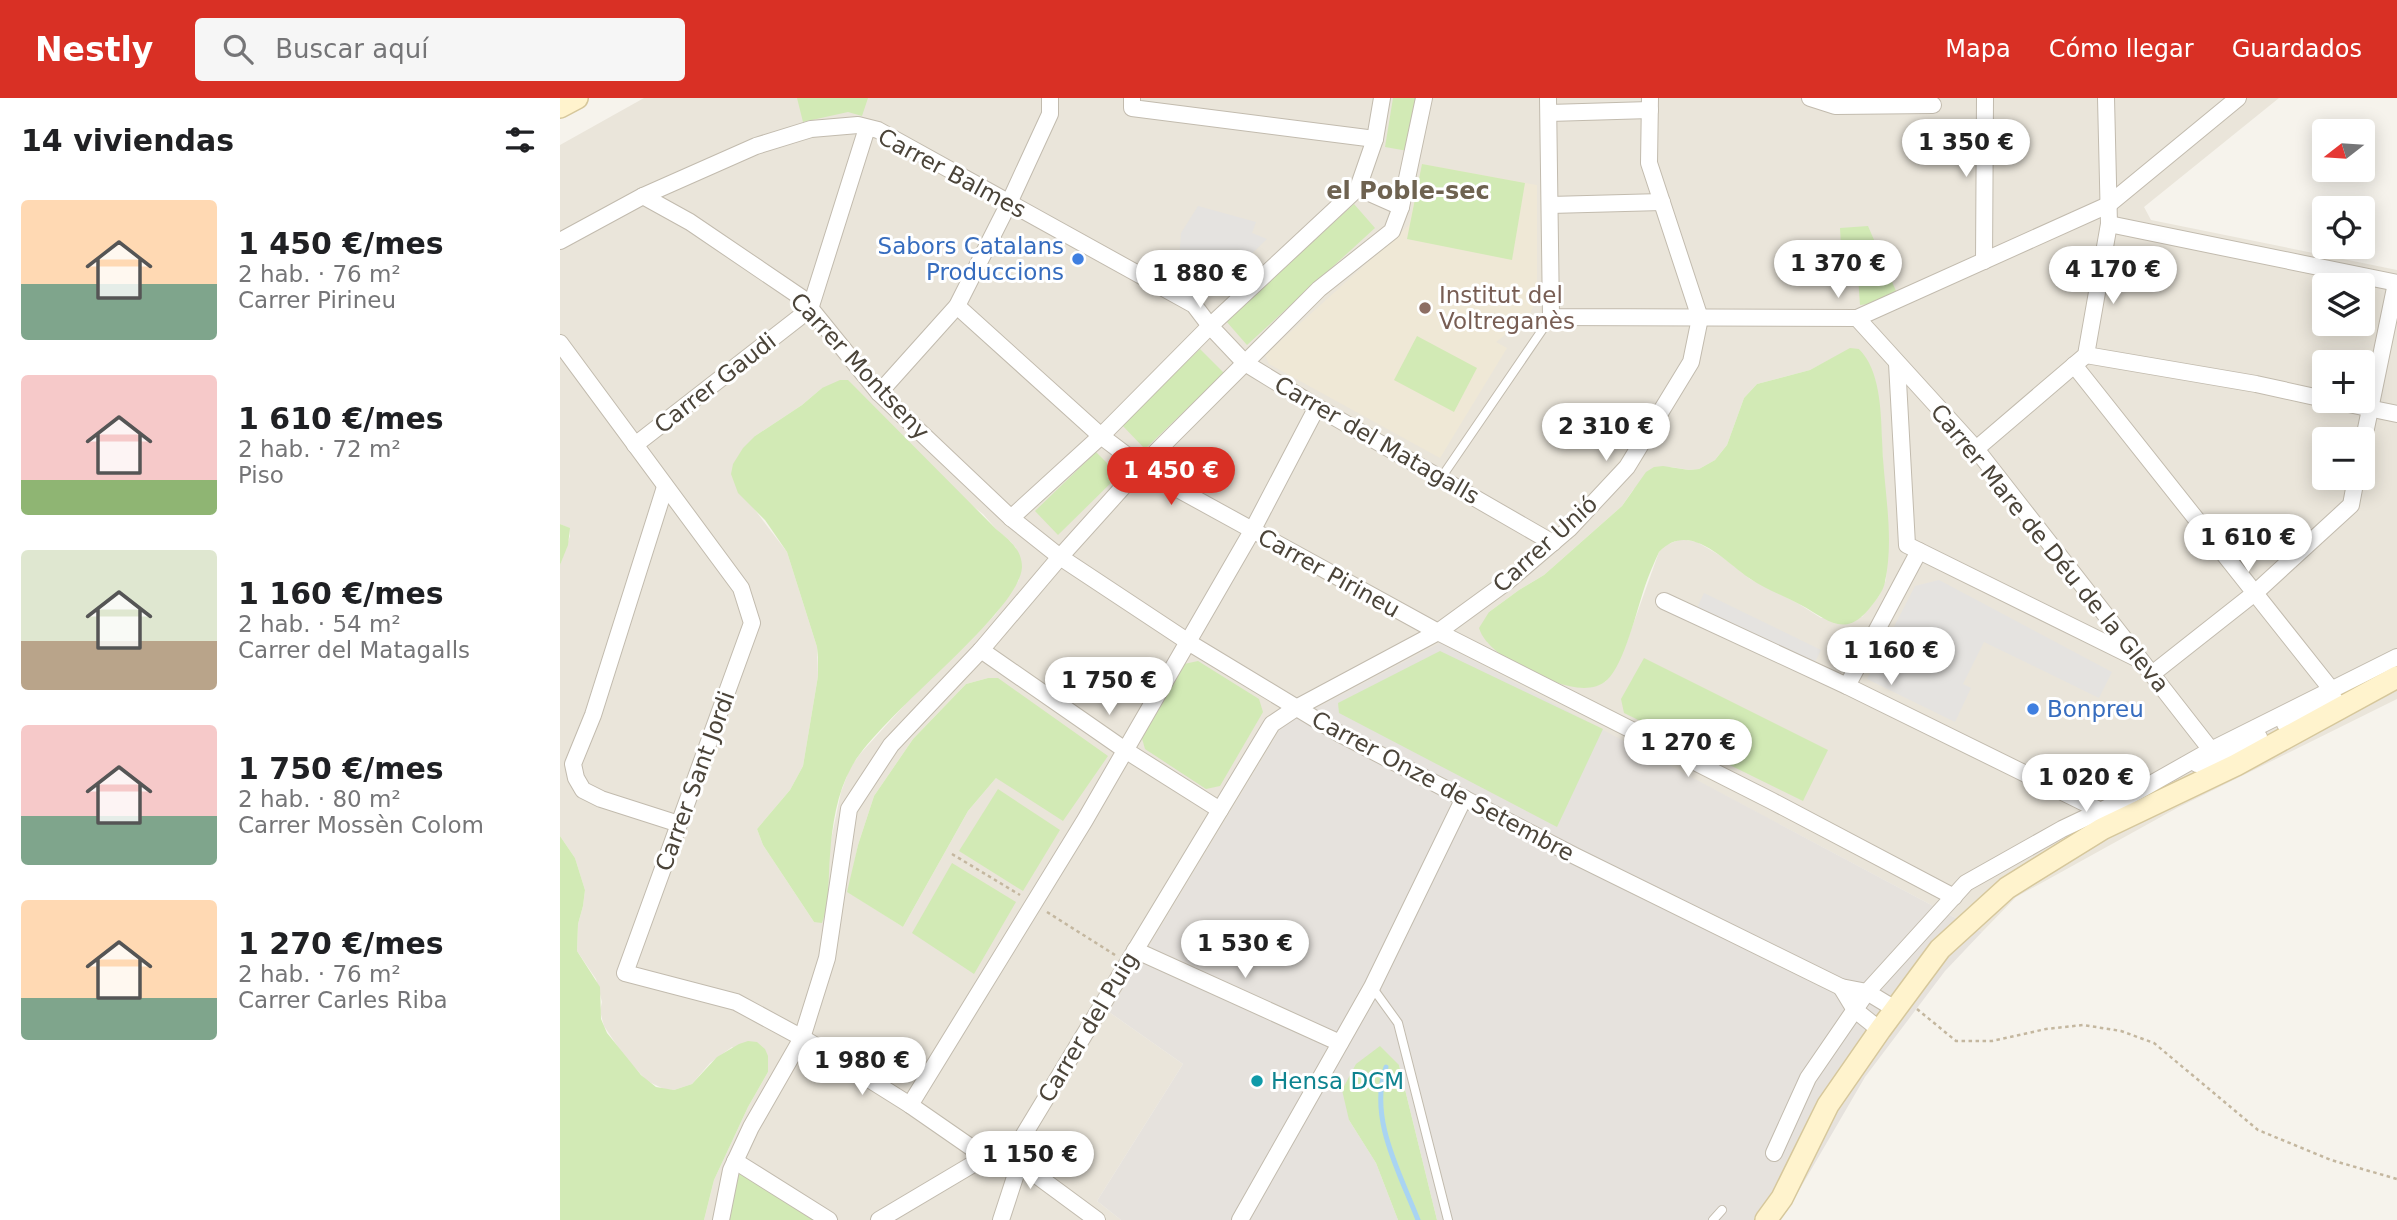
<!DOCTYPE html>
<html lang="es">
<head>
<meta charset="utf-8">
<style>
  body { margin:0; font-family:"DejaVu Sans",sans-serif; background:#f6f6f6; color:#202124; height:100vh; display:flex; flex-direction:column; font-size:26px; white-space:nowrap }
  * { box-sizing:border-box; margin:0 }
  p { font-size:23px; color:#757577 }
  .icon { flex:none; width:38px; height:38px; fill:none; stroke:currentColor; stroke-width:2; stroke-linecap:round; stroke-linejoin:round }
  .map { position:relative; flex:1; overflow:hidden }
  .sheet { display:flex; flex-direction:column; background:#fff; width:560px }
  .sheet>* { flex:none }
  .needle { width:46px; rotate:253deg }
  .fabs { position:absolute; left:1752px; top:21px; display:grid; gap:14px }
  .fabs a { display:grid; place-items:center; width:63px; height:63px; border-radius:7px; background:#fff; box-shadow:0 4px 18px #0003; font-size:35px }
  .price { position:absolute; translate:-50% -60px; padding:0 16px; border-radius:24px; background:#fff; color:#222; font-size:23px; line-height:46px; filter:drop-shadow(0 2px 4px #0008) }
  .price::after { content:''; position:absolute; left:50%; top:42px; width:21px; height:16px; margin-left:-10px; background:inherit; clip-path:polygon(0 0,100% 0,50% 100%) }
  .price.on { background:#d93025; color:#fff }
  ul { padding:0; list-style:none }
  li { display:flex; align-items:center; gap:21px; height:175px; padding:0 21px }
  li span { display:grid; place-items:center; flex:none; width:196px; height:140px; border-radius:7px; color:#555 }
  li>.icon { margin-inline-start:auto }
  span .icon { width:84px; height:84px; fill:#fffc; stroke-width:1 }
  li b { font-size:30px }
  h2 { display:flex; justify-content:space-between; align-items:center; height:84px; padding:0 21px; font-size:30px }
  header { display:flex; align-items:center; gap:42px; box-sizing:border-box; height:98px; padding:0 35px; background:#d93025; color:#fff }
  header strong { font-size:33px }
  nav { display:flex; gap:38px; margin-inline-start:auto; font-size:24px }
  .search { width:490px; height:63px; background:#f6f6f6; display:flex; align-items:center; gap:18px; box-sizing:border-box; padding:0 24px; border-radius:7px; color:#757577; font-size:26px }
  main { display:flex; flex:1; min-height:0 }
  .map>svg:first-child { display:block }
  .residential { fill:#eae5da; fill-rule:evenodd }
  .industrial { fill:#e6e2dd }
  .education { fill:#efe8d6 }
  .green { fill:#d2eab5 }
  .parking { fill:#e5e3e0 }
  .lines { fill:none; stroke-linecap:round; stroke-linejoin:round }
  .stream { stroke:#a9d4f2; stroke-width:5 }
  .lane-casing { stroke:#c2bbae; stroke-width:10 }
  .street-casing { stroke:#c2bbae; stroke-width:18 }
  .secondary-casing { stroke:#d6c79b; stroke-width:24 }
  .path { stroke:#c4b79f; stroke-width:2.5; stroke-dasharray:3.5 3.5; stroke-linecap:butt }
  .lane { stroke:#fff; stroke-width:8 }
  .street { stroke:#fff; stroke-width:16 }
  .secondary { stroke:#fff3cd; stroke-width:21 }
  .shop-dot { fill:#3f7fe0; stroke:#fff; stroke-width:2.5 }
  .education-dot { fill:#8d6e63; stroke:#fff; stroke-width:2.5 }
  .culture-dot { fill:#0f9aa8; stroke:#fff; stroke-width:2.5 }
  .labels { text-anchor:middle; stroke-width:6; stroke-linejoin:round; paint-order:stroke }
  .street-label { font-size:23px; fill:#4b4439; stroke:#fff }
  .shop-label { font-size:23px; fill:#366cbe; stroke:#fff; text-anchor:end }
  .education-label { font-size:23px; fill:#785e54; stroke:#fff; text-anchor:start }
  .culture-label { font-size:23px; fill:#0d838f; stroke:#fff; text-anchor:start }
  .neighbourhood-label { font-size:24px; font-weight:bold; fill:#6e6250; stroke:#fff }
</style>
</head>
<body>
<header>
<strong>Nestly</strong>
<div class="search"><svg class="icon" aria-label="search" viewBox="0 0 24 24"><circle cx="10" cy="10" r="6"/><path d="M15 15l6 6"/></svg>Buscar aquí</div>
<nav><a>Mapa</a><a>Cómo llegar</a><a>Guardados</a></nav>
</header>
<main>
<section class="sheet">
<h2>14 viviendas<svg class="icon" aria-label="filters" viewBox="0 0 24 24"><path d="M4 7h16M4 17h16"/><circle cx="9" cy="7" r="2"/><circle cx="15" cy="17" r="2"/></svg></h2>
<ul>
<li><span style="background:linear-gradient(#ffd9b3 60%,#7fa58c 0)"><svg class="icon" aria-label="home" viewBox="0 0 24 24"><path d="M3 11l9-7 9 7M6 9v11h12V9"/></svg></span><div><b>1 450 €/mes</b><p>2 hab. · 76 m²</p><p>Carrer Pirineu</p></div></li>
<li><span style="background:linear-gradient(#f6c9c9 75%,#8fb573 0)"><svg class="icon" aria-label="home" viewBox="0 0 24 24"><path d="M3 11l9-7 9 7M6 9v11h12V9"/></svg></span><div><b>1 610 €/mes</b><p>2 hab. · 72 m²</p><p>Piso</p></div></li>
<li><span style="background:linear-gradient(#dfe7d0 65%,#b9a48a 0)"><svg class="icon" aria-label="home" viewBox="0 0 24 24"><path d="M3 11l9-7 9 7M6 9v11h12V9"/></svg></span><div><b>1 160 €/mes</b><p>2 hab. · 54 m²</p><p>Carrer del Matagalls</p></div></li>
<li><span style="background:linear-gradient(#f6c9c9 65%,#7fa58c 0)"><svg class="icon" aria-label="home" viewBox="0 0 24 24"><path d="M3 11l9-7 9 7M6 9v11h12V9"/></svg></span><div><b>1 750 €/mes</b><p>2 hab. · 80 m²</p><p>Carrer Mossèn Colom</p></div></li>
<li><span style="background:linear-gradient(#ffd9b3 70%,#7fa58c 0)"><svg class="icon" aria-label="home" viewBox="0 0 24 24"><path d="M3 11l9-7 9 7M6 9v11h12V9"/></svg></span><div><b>1 270 €/mes</b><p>2 hab. · 76 m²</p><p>Carrer Carles Riba</p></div></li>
</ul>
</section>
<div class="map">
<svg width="1837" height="1122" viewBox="0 0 1837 1122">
  <rect width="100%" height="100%" fill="#f6f3ec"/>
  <!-- residential -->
  <path class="residential" d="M84 0H1719L1584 109 1591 122 1837 172V601L1617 710 1456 799 1422 834 880 546 549 914 623 966 537 1103 561 1122H144L154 1082 188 1009 208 974 172 949 150 965 132 986 114 992 104 991 87 983 64 958 44 928 40 913 42 904 36 881 17 853 18 826 23 808 25 792 15 760 0 738V467L10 438 9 430 0 426V47ZM1764 187H1802V226H1764ZM1290 251H1299L1315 281 1320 316 1324 386 1328 425 1326 482 1319 498 1302 519 1261 520 1239 506 1190 481 1161 458 1137 444 1121 441 1104 448 1099 454 1065 549 1046 583 1038 587 969 573 927 544 929 514 959 492 984 477 1062 408 1073 392 1111 369 1129 372 1139 371 1155 362 1167 347 1184 300 1197 286 1250 272ZM1764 264H1802V303H1764ZM262 290 423 416 436 431 450 443 456 450 459 482 435 517 360 590 300 656 290 670 281 694 254 824 203 747 197 731 230 692 243 668 258 578 257 549 227 454 192 408 195 338 242 307ZM1764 341H1802V380H1764ZM428 580H438L436 680 408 713 343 829 288 794 298 747 314 698 353 641 406 586Z"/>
  <!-- industrial -->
  <polygon class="industrial" points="880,545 1422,834 1385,873 1305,979 1227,1113 1219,1122 877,1122 839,967 789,1022 816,1065 838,1122 561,1122 537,1103 623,966 549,914 722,628"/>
  <!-- education -->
  <polygon class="education" points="862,66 977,87 977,201 969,218 936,244 947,250 880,360 709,266 705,257 849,127"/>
  <!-- green -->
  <g class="green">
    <polygon points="237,0 308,0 302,18 288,14 243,24"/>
    <polygon points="833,0 857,0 848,53 825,49"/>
    <polygon points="862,66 965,85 952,162 847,141"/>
    <polygon points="794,106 815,130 687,247 666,223"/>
    <polygon points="1308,128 1336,193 1310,206 1300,207 1298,178 1306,178 1305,147 1281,148 1280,130"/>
    <polygon points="857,238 917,270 894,314 834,282"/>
    <path d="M1290 250 1299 251C1320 272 1321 312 1322 341 1323 388 1335 437 1325 484 1323 494 1316 502 1309 511 1284 541 1267 521 1241 507 1224 498 1205 491 1189 480 1163 462 1129 422 1099 454 1094 465 1089 476 1085 488 1077 511 1064 567 1047 582 1027 600 991 583 971 574 953 565 925 550 919 530L929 514 959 492 984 477 1062 408 1086 374 1094 369 1103 368 1129 372 1139 371 1155 362 1167 347 1184 300 1197 286 1250 272Z"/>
    <polygon points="640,251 664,275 585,351 561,326"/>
    <path d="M280 282H288L436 431C448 441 462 451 462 469 460 515 319 617 291 670 277 695 272 728 270 757 268 780 270 804 262 825L254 824 203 747 197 731 230 692 243 668 258 578V559L257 549 227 454 205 422 178 395 171 376 173 366 183 350 195 338 242 307 262 290Z"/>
    <polygon points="536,354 559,377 498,437 475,413"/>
    <polygon points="0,426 10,430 8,447 0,467"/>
    <polygon points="880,553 1043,631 997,729 779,615 778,605"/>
    <polygon points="1084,560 1268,652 1243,703 1064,615 1061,601"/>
    <polygon points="638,563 699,601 703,614 660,688 646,691 585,651 581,637 624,566"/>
    <polygon points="428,580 438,580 548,658 503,723 436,680 408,713 343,829 287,794 298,747 314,698 353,641 406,586"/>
    <polygon points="438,691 500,732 463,793 399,753"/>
    <polygon points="0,738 15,760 25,792 23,808 18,826 17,853 40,889 41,921 47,935 81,977 96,989 114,992 132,986 157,959 179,946 188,943 197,944 205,951 208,958 208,974 188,1009 154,1082 144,1122 0,1122"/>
    <polygon points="392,765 456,804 414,876 352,835"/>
    <polygon points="820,948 839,967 877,1122 838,1122 816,1065 789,1022 782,992 796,966"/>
    <polygon points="181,1073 260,1122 169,1122 176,1077"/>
  </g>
  <!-- parking -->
  <g class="parking">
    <polygon points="638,108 696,124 692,135 707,141 646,200 621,184 619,162 621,135"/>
    <polygon points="1379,482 1552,574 1539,600 1424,544 1403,586 1411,590 1395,624 1307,581 1355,488"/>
    <polygon points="1144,495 1261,552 1254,566 1137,510"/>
  </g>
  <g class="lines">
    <!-- stream -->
    <path class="stream" d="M826 969C808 1020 840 1075 858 1122"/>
    <defs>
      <g id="lane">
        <polyline points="881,380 991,219"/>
        <polyline points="812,889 838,925 888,1122"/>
        <polyline points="1153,1122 1162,1112"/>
      </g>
      <g id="street">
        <polyline points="572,0 572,10 815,41"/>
        <polyline points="988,0 991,219 1297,220 1548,107 1678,0"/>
        <polyline points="1250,0 1275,8 1373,7"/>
        <polyline points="989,15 1090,12"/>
        <polyline points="798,90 841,109"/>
        <polyline points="83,98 130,124 242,200 319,295 451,420 500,459 633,547 780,636 1015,758 1281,889"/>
        <polyline points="990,107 1102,104"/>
        <polyline points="1549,126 1837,185"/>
        <polyline points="0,143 83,98 196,48 251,31 298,27 318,32 634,207 650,228 685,265 757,309 993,445"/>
        <polyline points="1424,163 1425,0"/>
        <polyline points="397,208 541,338 594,378 878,534 1212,703 1394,799"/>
        <polyline points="1297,220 1416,351 1651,652"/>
        <polyline points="0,245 181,490 192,525 65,875 176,904 248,943 350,1007 425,1059 453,1060 537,1122"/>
        <polyline points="1526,257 1696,286 1764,301"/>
        <polyline points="1337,265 1347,447 1576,560"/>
        <polyline points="1514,267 1771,591"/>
        <polyline points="319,295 397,208 449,105 490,16 490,0"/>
        <polyline points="1774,303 1837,316"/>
        <polyline points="75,347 250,211 307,30"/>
        <polyline points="1802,350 1836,185"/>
        <polyline points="1416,351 1526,257 1549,126 1546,0"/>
        <polyline points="105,389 33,617 13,666 16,680 23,692 41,701 119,726"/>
        <polyline points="451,420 541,338 650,228 798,90 815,41 822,0"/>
        <polyline points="1104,503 1287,588 1541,713"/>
        <polyline points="421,552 565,652 660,712"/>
        <polyline points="1592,576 1696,494 1791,407 1796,380"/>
        <polyline points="1287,588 1359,453"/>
        <polyline points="1725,626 1775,602"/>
        <polyline points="1637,666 1659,661 1699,639"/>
        <polyline points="575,852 780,945"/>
        <polyline points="1320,932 1295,912 1281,889 1307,894 1335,911"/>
        <polyline points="350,1007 525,722 692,433 757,309"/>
        <polyline points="1214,1055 1248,980 1307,894 1406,785 1502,731 1559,704 1651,652 1837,559"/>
        <polyline points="175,1063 269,1122"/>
        <polyline points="161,1122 171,1072 191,1029 242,940 267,860 289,711 331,647 421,552 500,459 581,369 759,191 832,133 841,109 864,0"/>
        <polyline points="319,1122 425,1059"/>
        <polyline points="441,1122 456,1076 453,1060 457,1048 712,626 736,610 878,534 948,483 1009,431 1067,369 1131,264 1140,220 1089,65 1090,0"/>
        <polyline points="680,1122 812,889 904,700"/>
      </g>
      <g id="secondary">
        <polyline points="0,9 17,0"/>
        <polyline points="1206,1122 1222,1100 1268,1007 1320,932 1380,851 1447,790 1542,731 1676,667 1837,579"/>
      </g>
    </defs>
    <!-- lane casing -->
    <use href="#lane" class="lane-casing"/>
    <!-- street casing -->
    <use href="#street" class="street-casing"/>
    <!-- secondary casing -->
    <use href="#secondary" class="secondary-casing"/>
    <!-- path -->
    <g class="path">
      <polyline points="392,756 460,797"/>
      <polyline points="487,814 555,857"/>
      <polyline points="1357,911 1396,943 1432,943 1486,931 1523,927 1561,933 1594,945 1698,1032 1771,1062 1837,1081"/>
    </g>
    <!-- lane -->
    <use href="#lane" class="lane"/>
    <!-- street -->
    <use href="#street" class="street"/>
    <!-- secondary -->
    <use href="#secondary" class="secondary"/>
  </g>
  <!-- markers -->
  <g class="shop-dot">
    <circle cx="518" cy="161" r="7"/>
    <circle cx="1473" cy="611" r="7"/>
  </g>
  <circle class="education-dot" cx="865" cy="210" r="7"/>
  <circle class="culture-dot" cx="697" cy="983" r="7"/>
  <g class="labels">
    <!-- street labels -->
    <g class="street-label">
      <text transform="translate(392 75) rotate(28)" y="8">Carrer Balmes</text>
      <text transform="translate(300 268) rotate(47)" y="8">Carrer Montseny</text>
      <text transform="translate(155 285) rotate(-38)" y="8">Carrer Gaudi</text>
      <text transform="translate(817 342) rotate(30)" y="8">Carrer del Matagalls</text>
      <text transform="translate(985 446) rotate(-42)" y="8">Carrer Unió</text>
      <text transform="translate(1490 450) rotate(51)" y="8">Carrer Mare de Déu de la Gleva</text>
      <text transform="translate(769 475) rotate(29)" y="8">Carrer Pirineu</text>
      <text transform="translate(135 683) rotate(-70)" y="8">Carrer Sant Jordi</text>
      <text transform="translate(883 688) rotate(28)" y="8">Carrer Onze de Setembre</text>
      <text transform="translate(528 929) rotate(-59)" y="8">Carrer del Puig</text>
    </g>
    <!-- shop labels -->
    <g class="shop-label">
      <text x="504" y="156">Sabors Catalans<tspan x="504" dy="26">Produccions</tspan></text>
      <text x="1487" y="619" text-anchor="start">Bonpreu</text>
    </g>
    <!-- education labels -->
    <g class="education-label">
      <text x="879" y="205">Institut del<tspan x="879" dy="26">Voltreganès</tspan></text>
    </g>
    <!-- culture labels -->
    <g class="culture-label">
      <text x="711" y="991">Hensa DCM</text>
    </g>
    <!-- neighbourhood labels -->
    <g class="neighbourhood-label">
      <text x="848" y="101">el Poble-sec</text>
    </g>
  </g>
</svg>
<div class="fabs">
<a><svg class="needle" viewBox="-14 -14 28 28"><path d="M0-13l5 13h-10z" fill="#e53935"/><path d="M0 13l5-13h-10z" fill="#757577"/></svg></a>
<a><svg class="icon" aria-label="locate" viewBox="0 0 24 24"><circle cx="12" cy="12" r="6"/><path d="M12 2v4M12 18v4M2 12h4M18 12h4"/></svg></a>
<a><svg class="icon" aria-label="layers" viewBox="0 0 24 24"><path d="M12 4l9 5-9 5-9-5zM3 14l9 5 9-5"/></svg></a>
<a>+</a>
<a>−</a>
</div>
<b class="price" style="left:1406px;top:81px">1 350 €</b>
<b class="price" style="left:1278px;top:202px">1 370 €</b>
<b class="price" style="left:1553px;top:208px">4 170 €</b>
<b class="price" style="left:640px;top:212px">1 880 €</b>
<b class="price" style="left:1046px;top:365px">2 310 €</b>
<b class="price on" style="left:611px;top:409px">1 450 €</b>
<b class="price" style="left:1688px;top:476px">1 610 €</b>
<b class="price" style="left:1331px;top:589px">1 160 €</b>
<b class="price" style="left:549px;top:619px">1 750 €</b>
<b class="price" style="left:1128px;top:681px">1 270 €</b>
<b class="price" style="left:1526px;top:716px">1 020 €</b>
<b class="price" style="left:685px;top:882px">1 530 €</b>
<b class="price" style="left:302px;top:999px">1 980 €</b>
<b class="price" style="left:470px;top:1093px">1 150 €</b>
</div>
</main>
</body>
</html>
